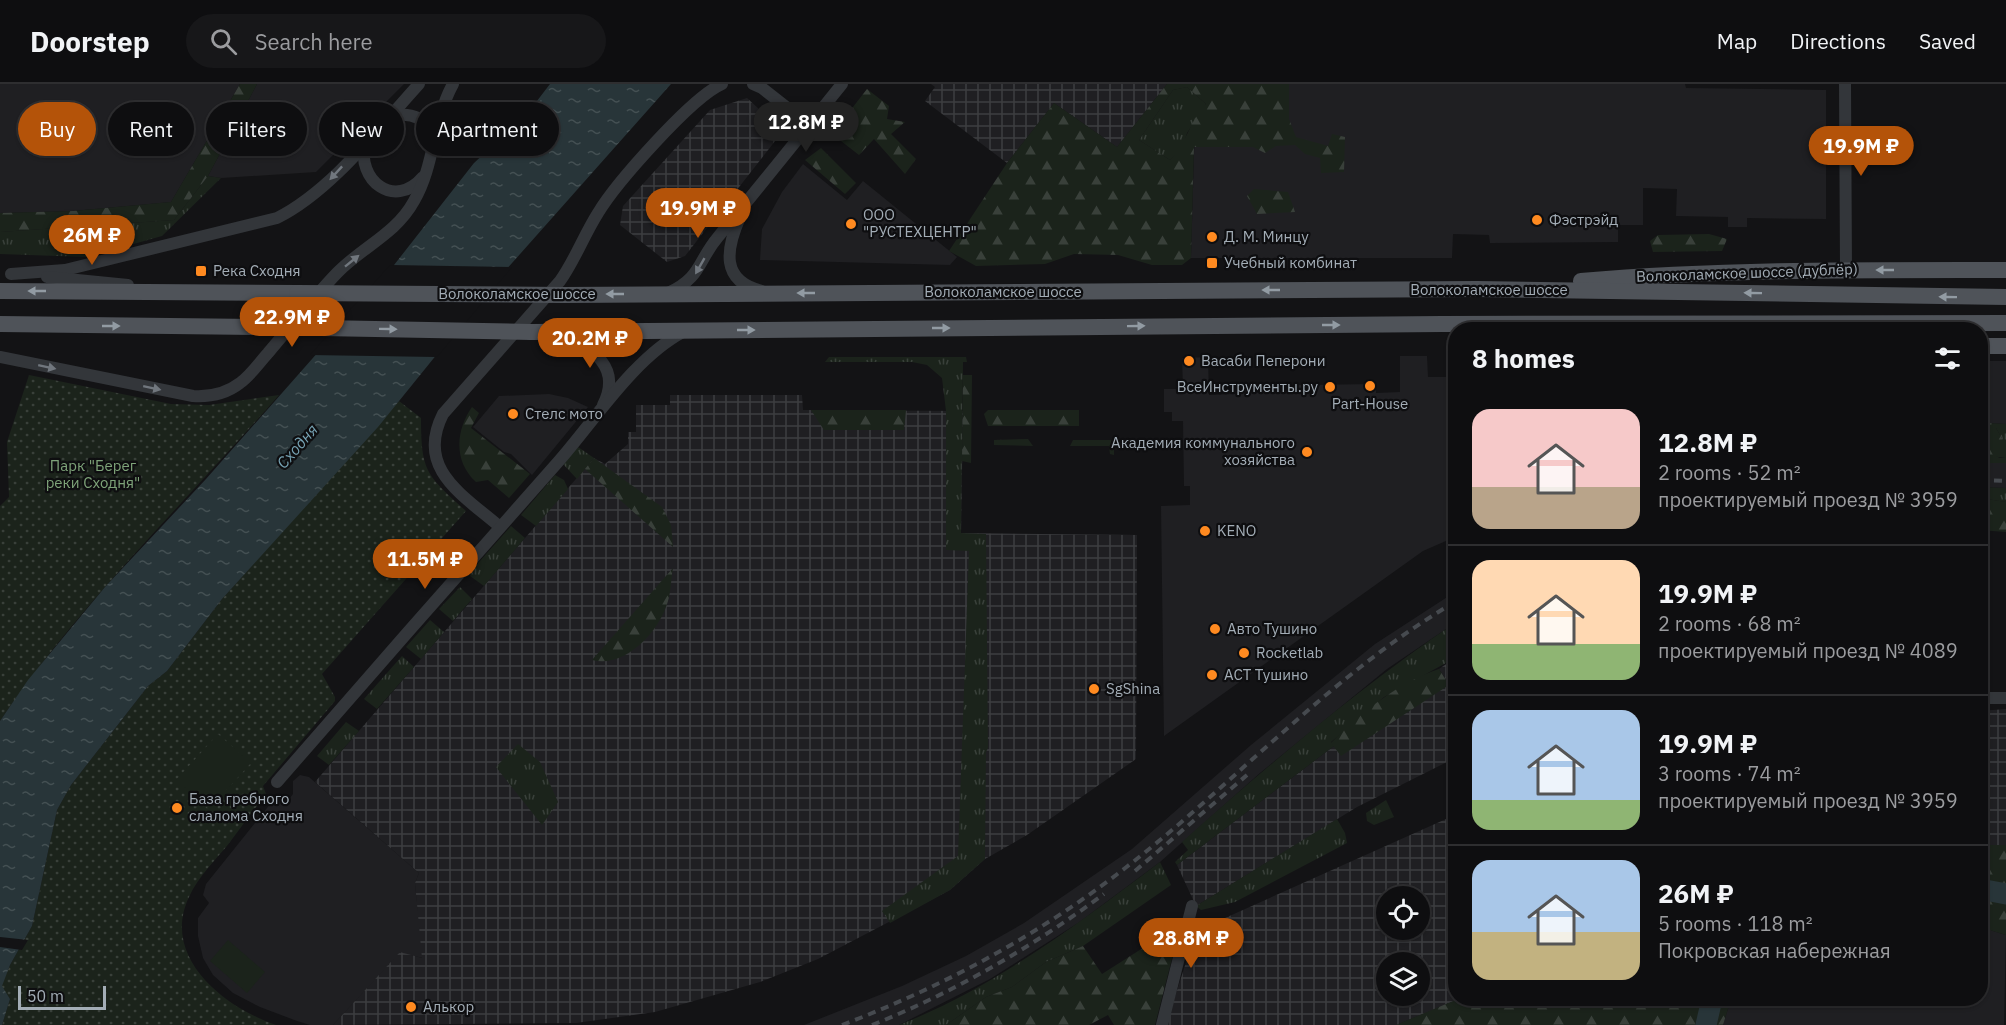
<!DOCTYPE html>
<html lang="en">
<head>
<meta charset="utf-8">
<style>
  body { margin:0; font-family:"IBM Plex Sans",sans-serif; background:#171719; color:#f1f3f6; height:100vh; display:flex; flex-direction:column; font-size:22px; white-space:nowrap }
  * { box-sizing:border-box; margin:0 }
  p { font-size:20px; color:#9b9c9f }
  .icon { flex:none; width:33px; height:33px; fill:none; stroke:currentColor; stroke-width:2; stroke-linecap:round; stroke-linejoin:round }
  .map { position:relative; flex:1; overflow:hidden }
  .side { position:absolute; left:1448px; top:238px; width:540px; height:684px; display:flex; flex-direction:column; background:#0e0e10; border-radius:24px; box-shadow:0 2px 4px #0004,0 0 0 2px #2e2e30 }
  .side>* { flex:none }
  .hud { position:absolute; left:18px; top:18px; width:570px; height:54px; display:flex; gap:12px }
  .controls { position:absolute; left:1376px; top:802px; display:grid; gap:12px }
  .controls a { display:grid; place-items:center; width:54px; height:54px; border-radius:50%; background:#0e0e10; box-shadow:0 2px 4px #0004,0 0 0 2px #2e2e30; font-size:30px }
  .scale { position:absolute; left:18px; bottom:15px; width:88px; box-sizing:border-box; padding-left:6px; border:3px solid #a3adb6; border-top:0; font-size:16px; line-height:21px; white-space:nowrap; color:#a3adb6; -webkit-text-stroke:4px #0e0e10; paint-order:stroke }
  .price { position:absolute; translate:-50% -51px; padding:0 14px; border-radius:21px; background:#b45309; color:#fff; font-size:20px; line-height:39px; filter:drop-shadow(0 2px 3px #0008) }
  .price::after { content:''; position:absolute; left:50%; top:36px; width:18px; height:14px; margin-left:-9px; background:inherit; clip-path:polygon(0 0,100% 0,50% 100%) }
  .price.on { background:#222; color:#fff }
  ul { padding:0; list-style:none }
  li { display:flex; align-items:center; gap:18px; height:150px; padding:0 24px }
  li+li { border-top:2px solid #2e2e30 }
  li span { display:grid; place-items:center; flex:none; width:168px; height:120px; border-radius:18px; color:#555 }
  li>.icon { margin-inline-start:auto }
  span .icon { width:72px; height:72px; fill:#fffc; stroke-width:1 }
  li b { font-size:26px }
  h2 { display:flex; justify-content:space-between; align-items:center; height:72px; padding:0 24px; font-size:26px }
  .pill { padding:0 21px; border-radius:27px; background:#0e0e10; box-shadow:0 2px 4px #0004,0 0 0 2px #2e2e30; font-size:21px; line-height:54px }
  .pill.on { background:#b45309; color:#fff }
  header { display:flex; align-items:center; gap:36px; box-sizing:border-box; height:84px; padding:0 30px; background:#0e0e10; border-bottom:2px solid #2e2e30 }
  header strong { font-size:28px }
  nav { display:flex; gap:33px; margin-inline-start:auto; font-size:21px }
  .search { width:420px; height:54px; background:#171719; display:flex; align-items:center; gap:15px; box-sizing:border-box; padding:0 21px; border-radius:33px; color:#9b9c9f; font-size:22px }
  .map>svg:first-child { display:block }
  .built { fill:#1f1f22 }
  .industrial { fill:url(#industrial-grid); fill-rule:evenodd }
  .grass { fill:url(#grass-tufts) }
  .forest { fill:url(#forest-firs); fill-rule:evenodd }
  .park { fill:url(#park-dots) }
  .garden { fill:#1b231b }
  .water { fill:url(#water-ripples) }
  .pier { fill:#131315 }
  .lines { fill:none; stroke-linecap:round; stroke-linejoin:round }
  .river { stroke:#283539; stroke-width:21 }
  .minor { stroke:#33363a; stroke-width:12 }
  .major { stroke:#4f5359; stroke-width:16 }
  .rail { stroke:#464a4f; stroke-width:4; stroke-dasharray:8 6; stroke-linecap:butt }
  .major-bridge { stroke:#4f5359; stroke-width:16 }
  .oneway { fill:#71777e }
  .oneway2 { fill:#929ba3 }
  .poi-dot { fill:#ff8a20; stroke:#0e0e10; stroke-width:2 }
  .labels { text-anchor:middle; stroke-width:4.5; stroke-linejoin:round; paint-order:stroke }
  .poi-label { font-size:15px; fill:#a3adb6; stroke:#0e0e10; text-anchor:start }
  .street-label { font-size:15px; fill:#a3adb6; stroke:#0e0e10 }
  .park-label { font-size:15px; fill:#7ea379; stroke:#0e0e10 }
  .water-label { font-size:16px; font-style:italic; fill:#77a3b4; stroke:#0e0e10 }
</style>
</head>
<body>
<header>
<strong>Doorstep</strong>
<div class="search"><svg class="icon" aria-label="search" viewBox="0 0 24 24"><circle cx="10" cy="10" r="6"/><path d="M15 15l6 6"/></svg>Search here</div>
<nav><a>Map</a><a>Directions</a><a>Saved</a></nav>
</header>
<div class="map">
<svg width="2006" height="941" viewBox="0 0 2006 941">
  <defs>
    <pattern id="industrial-grid" width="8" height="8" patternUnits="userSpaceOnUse" patternTransform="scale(1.5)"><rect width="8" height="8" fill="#1f1f22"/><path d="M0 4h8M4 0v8" fill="none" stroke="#3c3d40"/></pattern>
    <pattern id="grass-tufts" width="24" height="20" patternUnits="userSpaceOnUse" patternTransform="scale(1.5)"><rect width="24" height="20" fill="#1b231b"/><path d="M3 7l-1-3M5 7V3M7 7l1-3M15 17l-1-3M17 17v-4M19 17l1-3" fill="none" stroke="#39403a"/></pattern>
    <pattern id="forest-firs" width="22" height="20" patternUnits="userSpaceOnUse" patternTransform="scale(1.5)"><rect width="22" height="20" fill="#1b231b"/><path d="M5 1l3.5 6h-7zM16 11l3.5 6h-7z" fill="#39403a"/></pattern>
    <pattern id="park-dots" width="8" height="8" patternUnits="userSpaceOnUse" patternTransform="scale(1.5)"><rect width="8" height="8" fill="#1b231b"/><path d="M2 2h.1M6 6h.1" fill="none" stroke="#39403a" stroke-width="1.8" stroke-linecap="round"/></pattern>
    <pattern id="water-ripples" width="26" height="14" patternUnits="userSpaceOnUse" patternTransform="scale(1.5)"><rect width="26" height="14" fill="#283539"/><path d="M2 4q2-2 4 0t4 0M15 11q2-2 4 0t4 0" fill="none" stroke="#445053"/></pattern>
  </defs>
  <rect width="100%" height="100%" fill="#131315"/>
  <!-- built -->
  <g class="built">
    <polygon points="0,0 240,0 171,118 73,127 0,129"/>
    <polygon points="257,0 404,0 316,88 221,94 208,92"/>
    <polygon points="1289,0 1685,0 1686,4 1826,6 1826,135 1747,134 1747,143 1728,143 1728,133 1676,132 1677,105 1643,104 1643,141 1618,141 1618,158 1490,159 1489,151 1453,150 1452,174 1191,174 1195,36 1289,35"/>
    <polygon points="803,80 847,116 863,97 957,173 950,181 760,176 762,145 782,108"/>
    <polygon points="1400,272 1427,272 1428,293 1455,293 1455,453 1423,467 1164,652 1161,422 1190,421 1190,402 1184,402 1183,337 1172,337 1172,328 1164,328 1164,305 1183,305 1182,274 1208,273 1209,311 1235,310 1235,302 1376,300 1376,309 1400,308"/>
    <polygon points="1980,277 2006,277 2006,340 1986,339 1986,358 1980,358"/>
    <polygon points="549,310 568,314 588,323 532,391 511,370 504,368 473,343 499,312"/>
    <polygon points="1980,379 2006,379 2006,404 1980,403"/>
    <polygon points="1455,508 1455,539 1387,585 1260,689 1160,778 1078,839 990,895 899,941 804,941 902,902 966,872 1024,839 1132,765 1251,661 1375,560"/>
    <polygon points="300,691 309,693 419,789 415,799 423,874 400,869 333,941 310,941 297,937 260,923 233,909 213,891 203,874 198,852 198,834 209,819 203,811 206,800 275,714 286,718 289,715 293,710 293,697"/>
    <polygon points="1980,843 2006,851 2004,941 1723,941 1731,915 1980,915"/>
  </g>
  <!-- industrial -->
  <g class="industrial">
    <polygon points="931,0 1167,0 1117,63 1054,19 1007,79 925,17 935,3"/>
    <polygon points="747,14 775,40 779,52 685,172 667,178 620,141 623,122 710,26"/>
    <polygon points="670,311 802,311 803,326 963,327 961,449 1137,451 1136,675 1027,751 985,775 950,806 818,875 760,898 655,928 576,939 333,941 400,868 422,874 415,799 419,789 315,698 594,374 605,380 628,360 628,348 636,348 636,321 670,321"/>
    <polygon points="1455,574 1455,674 1357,723 1196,822 1177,781 1334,662 1341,671 1449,600 1439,585"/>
    <polygon points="2006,625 2006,761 1980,761 1980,627"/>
    <path d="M1455 731 1457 916 1396 941H1166L1196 847ZM1386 813H1419V846H1386ZM1386 879H1419V912H1386Z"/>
  </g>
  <!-- grass -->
  <g class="grass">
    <polygon points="1187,3 1206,20 1187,49 1182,65 1170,76 1139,56 1173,6"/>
    <polygon points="208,92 221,94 162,152 87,173 0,170 0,148 174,136"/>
    <polygon points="829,273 966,273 967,278 963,278 961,449 986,450 988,664 986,668 985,775 950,806 890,839 882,827 958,772 969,467 946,466 946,327 942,294 927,281 912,278 825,278"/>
    <polygon points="1986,339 2006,340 2006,356 2003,356 1996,344 1987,364 1981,365 2000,374 2006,374 2006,379 1980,379 1980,358 1986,358"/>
    <polygon points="1028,355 1033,362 994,361 994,356"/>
    <polygon points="1073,356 1111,356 1114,358 1114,371 1110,370 1109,362 1070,362"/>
    <polygon points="578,363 594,374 577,395 563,380"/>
    <polygon points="555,391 564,396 568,405 536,442 521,431"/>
    <polygon points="1980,403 2006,404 2006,418 1980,414"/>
    <polygon points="511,442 525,454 484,502 470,492 471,487"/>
    <polygon points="460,503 472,515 453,537 439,525"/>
    <polygon points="430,536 444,548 421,575 406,563"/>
    <path d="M1455 539V574L1384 613 1331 658 1334 662 1177 781 1175 778 1188 766 1182 758C1270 680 1357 605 1455 539Z"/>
    <polygon points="402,572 414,583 377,625 364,615"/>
    <polygon points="346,638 359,647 329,681 317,672"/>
    <polygon points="518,660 540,678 558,718 542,741 496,683"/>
    <polygon points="1386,716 1394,733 1374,741 1367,737 1366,729"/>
    <polygon points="1337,735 1345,749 1347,759 1235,818 1201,826 1196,822"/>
    <path d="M1160 778 1171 801 1083 862 1046 878 1012 903 986 913 946 941H899C994 904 1079 839 1160 778Z"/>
  </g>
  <!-- forest -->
  <g class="forest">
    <polygon points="240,0 257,0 208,92 174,136 0,148 0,129 73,127 171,118"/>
    <path d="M1167 0H1289V35L1296 53 1328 62 1332 50 1345 53 1344 88 1321 89 1320 74 1305 70 1295 61 1276 62 1265 69 1253 63H1194L1191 174 1182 181H1152L1118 171 1074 170 1045 180 976 182 949 167 1007 79 1054 19 1117 63ZM1187 3 1206 20C1189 37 1187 60 1170 76L1139 56 1173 6Z"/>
    <polygon points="867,5 889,22 887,35 905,38 891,50 916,75 905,90 874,55 859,71 832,50"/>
    <polygon points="821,64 856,99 845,110 805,76"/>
    <polygon points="1254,105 1288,108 1295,128 1257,130 1247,112"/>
    <polygon points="1709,150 1727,155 1722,167 1653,168 1650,157 1658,151"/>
    <polygon points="963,291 972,291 971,379 962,377"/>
    <path d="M472 323 479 329 471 344 530 390 509 414 488 396 476 398C453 377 456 346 472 323Z"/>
    <polygon points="811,326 906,326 904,346 824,346"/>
    <polygon points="988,326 1079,326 1079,342 988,342 984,330"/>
    <polygon points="1988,341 1996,344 2003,356 2006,356 2006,374 1983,371 1980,365 1987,363"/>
    <polygon points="594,374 662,423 671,441 673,463 585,385"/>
    <polygon points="1980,414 2006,418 2006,448 1980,446"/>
    <path d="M673 484C671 495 671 507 668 517 660 547 625 585 592 576Z"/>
    <path d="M1439 585 1449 601 1341 672 1331 659C1358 630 1401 597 1439 585Z"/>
    <polygon points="1980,761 2006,761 2006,851 1980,843"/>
    <polygon points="1168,848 1178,851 1155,941 1114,941 1108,931 1089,941 946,941 986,913 1012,903 1046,878 1083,862 1102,890"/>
    <polygon points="1458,915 1731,915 1723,941 1396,941"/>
  </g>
  <!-- park -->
  <g class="park">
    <path d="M29 291 171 320 209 321 279 311C185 419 80 519 0 637V422L9 413 7 358Z"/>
    <path d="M399 317 421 334C421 389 427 391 466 427L322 590 335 613V617L263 702 266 710C254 726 242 742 230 758 216 776 199 791 189 813 160 874 226 924 276 941H2L10 915 1 902 10 881 32 842 57 726 71 701 148 602 167 587 222 515Z"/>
  </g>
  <!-- garden -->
  <g class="garden">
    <polygon points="218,650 251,679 209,725 176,696"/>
    <polygon points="228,856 265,888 247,909 210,877"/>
  </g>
  <!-- water -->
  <polygon class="water" points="550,0 671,0 497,196 378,343 222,515 167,587 148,602 71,701 57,726 32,842 10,881 2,902 10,915 2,941 0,941 0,637 28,596 105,503 206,395 387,190 474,79 527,30"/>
  <!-- pier -->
  <g class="pier">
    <polygon points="390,181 512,183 437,273 310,271"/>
    <polygon points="0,853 28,856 22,866 0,863"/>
  </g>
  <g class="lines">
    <!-- river -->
    <g class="river">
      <polyline points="1980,805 2006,810"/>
      <polyline points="1706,941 1712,915"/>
    </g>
    <!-- minor -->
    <g class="minor">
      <polyline points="753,0 762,4 809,41"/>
      <polyline points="1845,0 1846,186"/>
      <path d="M388 33C410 27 431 33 434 59"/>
      <path d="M365 58C356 97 395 126 423 93"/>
      <path d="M740 133C726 165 720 197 762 207"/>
      <path d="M11 190 65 186 277 134C331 107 378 45 419 0"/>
      <polyline points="47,193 128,201"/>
      <path d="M668 209C702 193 697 178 718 153 760 102 801 51 842 0"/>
      <path d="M562 248C591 265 623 282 603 321"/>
      <path d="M0 273 193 312C210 313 226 310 240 299 251 291 259 279 268 269 291 242 313 214 337 189 362 163 396 150 414 117 435 81 433 36 453 0"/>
      <path d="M500 443C463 411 415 385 443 330L560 197C575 176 584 151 598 129 616 99 692 13 722 0"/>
      <polyline points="1980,614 2006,614"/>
      <path d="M277 698C370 591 464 484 558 378 595 336 634 274 683 248"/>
      <polyline points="1162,941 1192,822"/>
    </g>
    <!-- major -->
    <g class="major">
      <path d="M1581 197C1722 185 1864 186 2006 186"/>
      <polyline points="0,207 297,209"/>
      <polyline points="564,211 1477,205 2006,213"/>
      <polyline points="0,240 267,243"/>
      <polyline points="531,248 1442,240 2006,239"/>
      <polyline points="1980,262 2006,262"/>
    </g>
    <!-- rail -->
    <g class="rail">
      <polyline points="1980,396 2006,397"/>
      <polyline points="1135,787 1247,691"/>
      <path d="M842 941C942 903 1035 853 1120 788 1234 701 1330 591 1455 518"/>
      <path d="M872 941C955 908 1032 863 1104 810"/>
    </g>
    <!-- major-bridge -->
    <g class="major-bridge">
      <polyline points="297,209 564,211"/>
      <polyline points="267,243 531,248"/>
    </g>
  </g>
  <!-- one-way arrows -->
  <defs><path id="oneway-solid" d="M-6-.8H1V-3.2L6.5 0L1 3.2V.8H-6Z" transform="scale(1.5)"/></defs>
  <g class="oneway">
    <use href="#oneway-solid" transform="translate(336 89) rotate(133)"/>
    <use href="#oneway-solid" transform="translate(352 177) rotate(-39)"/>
    <use href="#oneway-solid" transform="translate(700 182) rotate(120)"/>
    <use href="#oneway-solid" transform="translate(47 283) rotate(12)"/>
    <use href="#oneway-solid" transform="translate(152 304) rotate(12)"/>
  </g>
  <g class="oneway2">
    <use href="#oneway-solid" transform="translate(1885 186) rotate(-180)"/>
    <use href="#oneway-solid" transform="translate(1271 206) rotate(180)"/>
    <use href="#oneway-solid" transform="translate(37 207) rotate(-180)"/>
    <use href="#oneway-solid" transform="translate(806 209) rotate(180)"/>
    <use href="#oneway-solid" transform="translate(1753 209) rotate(-179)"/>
    <use href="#oneway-solid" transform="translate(615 210) rotate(180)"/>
    <use href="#oneway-solid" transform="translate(1948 213) rotate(-179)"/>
    <use href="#oneway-solid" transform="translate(1331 241)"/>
    <use href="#oneway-solid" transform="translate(111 242)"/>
    <use href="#oneway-solid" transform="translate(1136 242) rotate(-1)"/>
    <use href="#oneway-solid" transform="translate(941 244)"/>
    <use href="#oneway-solid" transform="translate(388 245) rotate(1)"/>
    <use href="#oneway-solid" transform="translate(746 246)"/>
  </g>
  <!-- markers -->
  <g class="poi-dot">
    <circle cx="1537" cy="136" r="6"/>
    <circle cx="851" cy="140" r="6"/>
    <circle cx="1212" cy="153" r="6"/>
    <rect x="1206" y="173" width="12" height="12" rx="3"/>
    <rect x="195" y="181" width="12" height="12" rx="3"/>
    <circle cx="1189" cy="277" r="6"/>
    <circle cx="1370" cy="302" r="6"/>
    <circle cx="1330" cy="303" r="6"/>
    <circle cx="513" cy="330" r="6"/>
    <circle cx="1307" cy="368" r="6"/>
    <circle cx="1205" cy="447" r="6"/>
    <circle cx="1215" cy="545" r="6"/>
    <circle cx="1244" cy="569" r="6"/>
    <circle cx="1212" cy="591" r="6"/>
    <circle cx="1094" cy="605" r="6"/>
    <circle cx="177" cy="724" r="6"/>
    <circle cx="411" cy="923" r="6"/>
  </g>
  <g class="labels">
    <!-- poi labels -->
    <g class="poi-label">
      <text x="863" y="136">ООО<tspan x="863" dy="17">"РУСТЕХЦЕНТР"</tspan></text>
      <text x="1549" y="141">Фэстрэйд</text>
      <text x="1224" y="158">Д. М. Минцу</text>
      <text x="1224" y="184">Учебный комбинат</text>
      <text x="213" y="192">Река Сходня</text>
      <text x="1201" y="282">Васаби Пеперони</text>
      <text x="1318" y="308" text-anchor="end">ВсеИнструменты.ру</text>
      <text x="1370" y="325" text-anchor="middle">Part-House</text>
      <text x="525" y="335">Стелс мото</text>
      <text x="1295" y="364" text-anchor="end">Академия коммунального<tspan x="1295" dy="17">хозяйства</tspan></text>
      <text x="1217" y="452">KENO</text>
      <text x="1227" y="550">Авто Тушино</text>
      <text x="1256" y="574">Rocketlab</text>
      <text x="1224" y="596">АСТ Тушино</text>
      <text x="1106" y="610">SgShina</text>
      <text x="189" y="720">База гребного<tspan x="189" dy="17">слалома Сходня</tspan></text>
      <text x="423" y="928">Алькор</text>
    </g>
    <!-- street labels -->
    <g class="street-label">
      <text transform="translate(1747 189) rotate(-2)" y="5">Волоколамское шоссе (дублёр)</text>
      <text x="1489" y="211">Волоколамское шоссе</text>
      <text x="1003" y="213">Волоколамское шоссе</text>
      <text x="517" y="215">Волоколамское шоссе</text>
    </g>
    <!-- park labels -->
    <g class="park-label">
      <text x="93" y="387">Парк "Берег<tspan x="93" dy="17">реки Сходня"</tspan></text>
    </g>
    <!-- water labels -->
    <g class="water-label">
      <text transform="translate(297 362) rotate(-49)" y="6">Сходня</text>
    </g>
  </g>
</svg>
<div class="controls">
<a><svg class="icon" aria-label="locate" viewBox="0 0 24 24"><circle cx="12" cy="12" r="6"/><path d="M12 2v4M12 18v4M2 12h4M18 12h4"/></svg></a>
<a><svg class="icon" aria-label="layers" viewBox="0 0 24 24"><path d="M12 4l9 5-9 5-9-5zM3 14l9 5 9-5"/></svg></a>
</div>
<div class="scale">50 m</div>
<b class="price on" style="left:806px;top:69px">12.8M ₽</b>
<b class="price" style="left:1861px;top:93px">19.9M ₽</b>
<b class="price" style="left:698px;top:155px">19.9M ₽</b>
<b class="price" style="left:92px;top:182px">26M ₽</b>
<b class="price" style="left:292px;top:264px">22.9M ₽</b>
<b class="price" style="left:590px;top:285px">20.2M ₽</b>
<b class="price" style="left:425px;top:506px">11.5M ₽</b>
<b class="price" style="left:1191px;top:885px">28.8M ₽</b>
<div class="hud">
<a class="pill on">Buy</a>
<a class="pill">Rent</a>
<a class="pill">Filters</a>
<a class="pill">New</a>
<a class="pill">Apartment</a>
</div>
<section class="side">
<h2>8 homes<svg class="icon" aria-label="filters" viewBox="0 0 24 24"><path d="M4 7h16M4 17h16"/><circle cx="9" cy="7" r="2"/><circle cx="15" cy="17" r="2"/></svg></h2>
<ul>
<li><span style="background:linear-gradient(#f6c9c9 65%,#b9a48a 0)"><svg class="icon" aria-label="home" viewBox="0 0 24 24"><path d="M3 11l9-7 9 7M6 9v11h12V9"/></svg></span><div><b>12.8M ₽</b><p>2 rooms · 52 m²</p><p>проектируемый проезд № 3959</p></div></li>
<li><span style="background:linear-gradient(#ffd9b3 70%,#8fb573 0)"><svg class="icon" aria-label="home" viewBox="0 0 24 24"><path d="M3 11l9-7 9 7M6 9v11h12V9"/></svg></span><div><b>19.9M ₽</b><p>2 rooms · 68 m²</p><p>проектируемый проезд № 4089</p></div></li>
<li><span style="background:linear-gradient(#a9c7e8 75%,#8fb573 0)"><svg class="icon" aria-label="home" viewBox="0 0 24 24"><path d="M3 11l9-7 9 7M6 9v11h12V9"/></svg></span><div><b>19.9M ₽</b><p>3 rooms · 74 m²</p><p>проектируемый проезд № 3959</p></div></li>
<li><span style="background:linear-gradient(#a9c7e8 60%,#c2b280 0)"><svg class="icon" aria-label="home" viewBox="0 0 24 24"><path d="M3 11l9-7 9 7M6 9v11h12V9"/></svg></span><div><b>26M ₽</b><p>5 rooms · 118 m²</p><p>Покровская набережная</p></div></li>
</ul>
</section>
</div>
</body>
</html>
